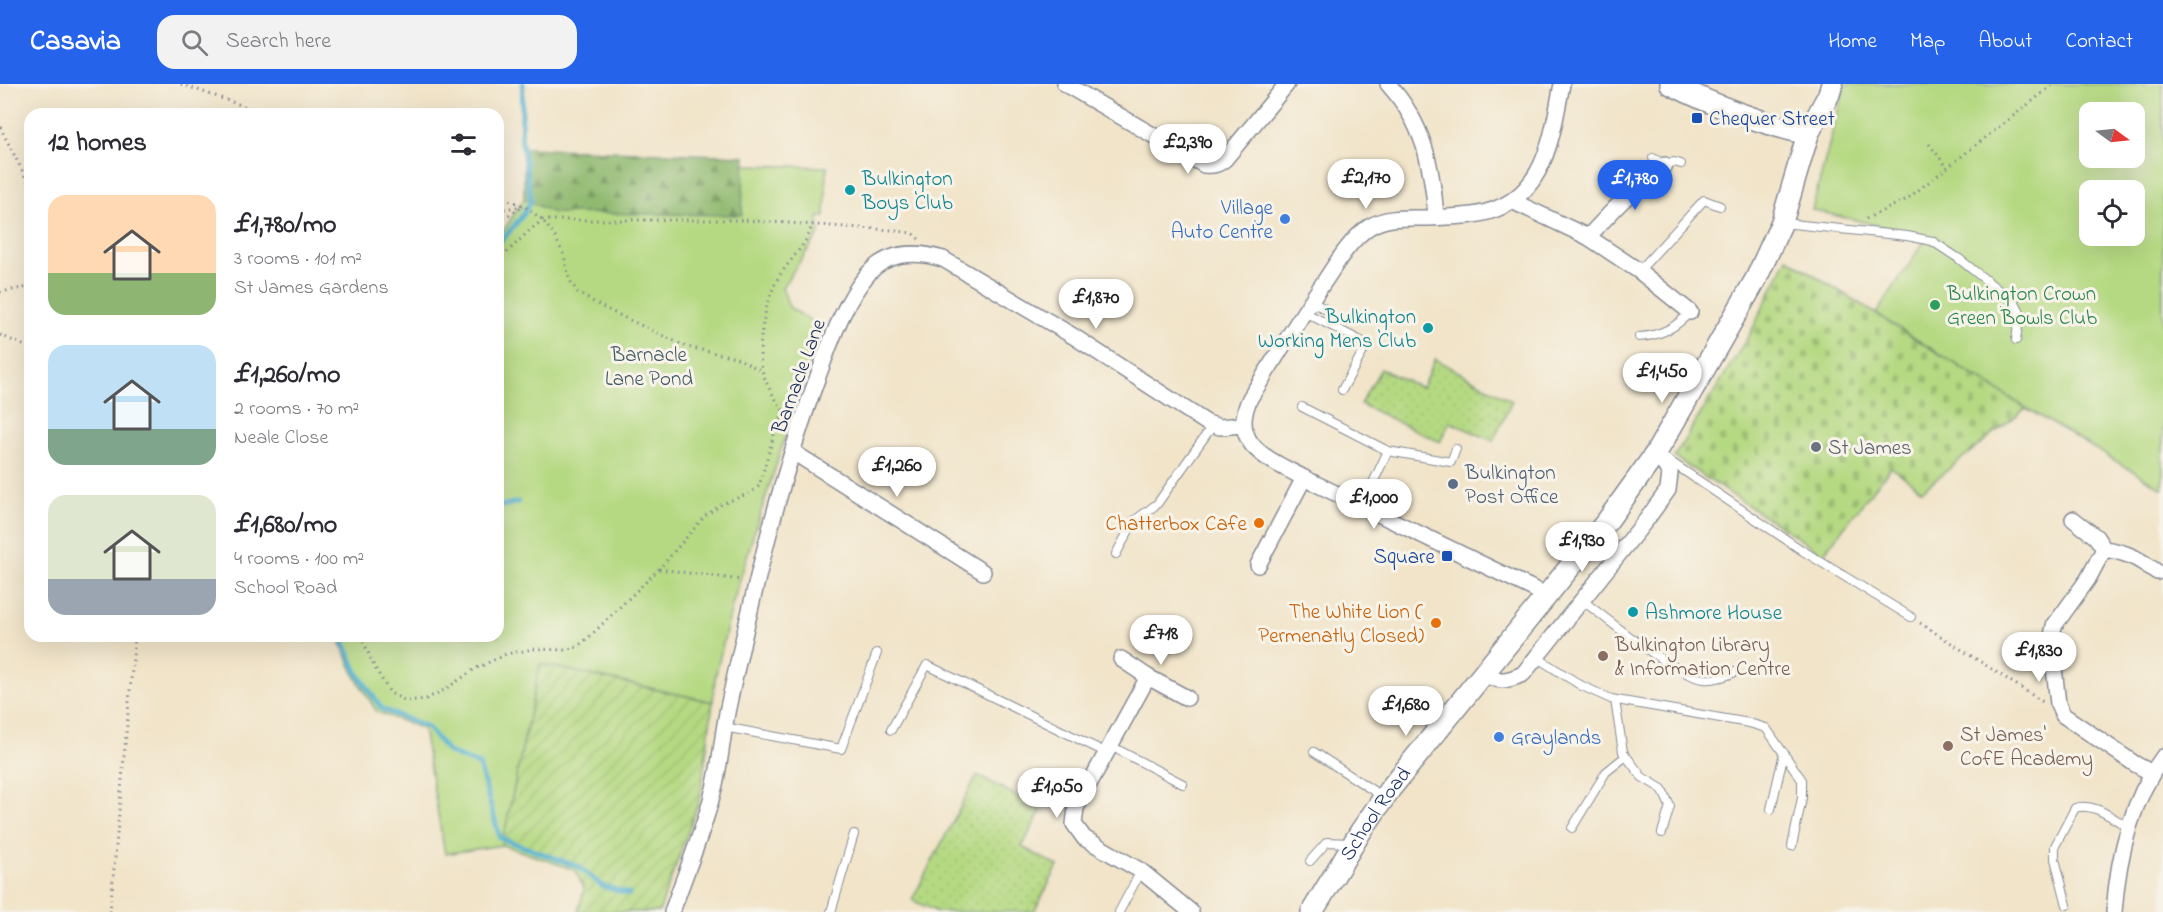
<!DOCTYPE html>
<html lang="en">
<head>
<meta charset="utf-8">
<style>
  body { margin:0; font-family:"Indie Flower",sans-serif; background:#f2f2f3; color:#2b2b33; height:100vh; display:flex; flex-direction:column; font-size:22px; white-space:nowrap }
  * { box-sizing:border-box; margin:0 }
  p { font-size:20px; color:#7c7c81 }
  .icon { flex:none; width:33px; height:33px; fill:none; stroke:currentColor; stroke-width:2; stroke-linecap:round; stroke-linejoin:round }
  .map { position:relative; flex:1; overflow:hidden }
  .side { position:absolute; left:24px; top:24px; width:480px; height:534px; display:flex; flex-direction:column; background:#fff; border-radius:18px; box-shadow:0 6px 24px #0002 }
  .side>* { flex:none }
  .needle { width:39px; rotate:105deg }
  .tools { position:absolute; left:2079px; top:18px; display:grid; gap:12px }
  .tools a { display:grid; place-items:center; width:66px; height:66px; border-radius:12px; background:#fff; box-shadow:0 6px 24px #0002; font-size:30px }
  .price { position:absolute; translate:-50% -51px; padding:0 14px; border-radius:21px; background:#fff; color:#222; font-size:20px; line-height:39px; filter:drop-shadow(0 2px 3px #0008) }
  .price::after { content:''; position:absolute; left:50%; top:36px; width:18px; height:14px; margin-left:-9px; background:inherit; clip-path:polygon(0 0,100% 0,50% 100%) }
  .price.on { background:#2563eb; color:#fff }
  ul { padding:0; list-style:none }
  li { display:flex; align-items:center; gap:18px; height:150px; padding:0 24px }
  li span { display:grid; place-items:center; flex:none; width:168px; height:120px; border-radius:18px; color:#555 }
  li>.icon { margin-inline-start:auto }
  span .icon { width:72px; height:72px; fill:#fffc; stroke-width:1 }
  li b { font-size:26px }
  h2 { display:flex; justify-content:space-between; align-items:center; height:72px; padding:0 24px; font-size:26px }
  header { display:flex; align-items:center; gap:36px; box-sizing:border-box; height:84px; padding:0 30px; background:#2563eb; color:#fff }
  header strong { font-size:28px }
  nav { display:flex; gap:33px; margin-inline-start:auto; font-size:21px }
  .search { width:420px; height:54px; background:#f2f2f3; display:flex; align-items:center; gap:15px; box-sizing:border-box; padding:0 21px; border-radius:18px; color:#7c7c81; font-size:22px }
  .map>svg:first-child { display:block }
  .grass { fill:url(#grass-dots); stroke:#688470; stroke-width:1.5 }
  .forest { fill:url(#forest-firs); stroke:#567467; stroke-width:1.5 }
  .cemetery { fill:url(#cemetery-stones); stroke:#688470; stroke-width:1.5 }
  .park { fill:#b5d982; stroke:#688470; stroke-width:1.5; fill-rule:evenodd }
  .garden { fill:url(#garden-furrows); stroke:#688470; stroke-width:1.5 }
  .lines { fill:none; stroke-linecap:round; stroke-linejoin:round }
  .stream { stroke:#53b0d1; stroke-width:5 }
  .service-casing { stroke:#868a94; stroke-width:10 }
  .minor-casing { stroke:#868a94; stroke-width:18 }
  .secondary-casing { stroke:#868a94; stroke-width:24 }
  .path { stroke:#868a94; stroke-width:3; stroke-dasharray:1.5 4.5; stroke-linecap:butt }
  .service { stroke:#fff; stroke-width:8 }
  .minor { stroke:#fff; stroke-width:15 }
  .secondary { stroke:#fff; stroke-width:21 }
  .transit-dot { fill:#1a4fb4; stroke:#f7f3e8; stroke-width:2 }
  .culture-dot { fill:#0f9aa8; stroke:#f7f3e8; stroke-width:2 }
  .shop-dot { fill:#3f7fe0; stroke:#f7f3e8; stroke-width:2 }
  .leisure-dot { fill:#2e9e5b; stroke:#f7f3e8; stroke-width:2 }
  .worship-dot { fill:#6b7280; stroke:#f7f3e8; stroke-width:2 }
  .service-dot { fill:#5c6f8a; stroke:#f7f3e8; stroke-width:2 }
  .food-dot { fill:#e8710a; stroke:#f7f3e8; stroke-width:2 }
  .education-dot { fill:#8d6e63; stroke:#f7f3e8; stroke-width:2 }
  .labels { text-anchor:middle; stroke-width:6; stroke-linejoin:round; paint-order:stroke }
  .transit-label { font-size:21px; fill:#164399; stroke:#f7f3e8; text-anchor:start }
  .culture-label { font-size:21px; fill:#0d838f; stroke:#f7f3e8; text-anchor:start }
  .shop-label { font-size:21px; fill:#366cbe; stroke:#f7f3e8; text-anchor:end }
  .leisure-label { font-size:21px; fill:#27864d; stroke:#f7f3e8; text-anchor:start }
  .park-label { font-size:21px; fill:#425a67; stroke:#f7f3e8 }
  .street-label { font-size:21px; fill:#1b2f5e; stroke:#f7f3e8 }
  .worship-label { font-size:21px; fill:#5b616d; stroke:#f7f3e8; text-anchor:start }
  .service-label { font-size:21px; fill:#4e5e75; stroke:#f7f3e8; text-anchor:start }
  .food-label { font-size:21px; fill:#c56008; stroke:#f7f3e8; text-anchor:end }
  .education-label { font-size:21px; fill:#785e54; stroke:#f7f3e8; text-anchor:start }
</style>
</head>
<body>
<header>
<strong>Casavia</strong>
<div class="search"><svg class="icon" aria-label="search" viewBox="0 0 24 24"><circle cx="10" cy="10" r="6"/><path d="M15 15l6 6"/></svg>Search here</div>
<nav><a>Home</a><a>Map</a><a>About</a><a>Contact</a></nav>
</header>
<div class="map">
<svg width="2163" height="828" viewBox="0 0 2163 828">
  <defs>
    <pattern id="grass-dots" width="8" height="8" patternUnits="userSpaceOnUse" patternTransform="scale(1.5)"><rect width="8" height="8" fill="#b5d982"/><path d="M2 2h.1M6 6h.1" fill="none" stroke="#9bbb73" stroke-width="1.8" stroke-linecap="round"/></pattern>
    <pattern id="forest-firs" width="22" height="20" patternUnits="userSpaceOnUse" patternTransform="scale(1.5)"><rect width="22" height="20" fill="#90b970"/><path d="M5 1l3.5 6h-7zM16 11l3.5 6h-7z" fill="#75975f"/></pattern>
    <pattern id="cemetery-stones" width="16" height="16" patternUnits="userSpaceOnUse" patternTransform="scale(1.5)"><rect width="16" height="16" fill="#b5d982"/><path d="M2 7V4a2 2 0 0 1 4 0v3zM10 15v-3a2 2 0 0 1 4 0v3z" fill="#9bbb73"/></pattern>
    <pattern id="garden-furrows" width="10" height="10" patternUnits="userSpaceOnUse" patternTransform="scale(1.5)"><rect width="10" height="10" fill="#b5d982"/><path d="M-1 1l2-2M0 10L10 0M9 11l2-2" fill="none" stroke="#9bbb73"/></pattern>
  </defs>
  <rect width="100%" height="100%" fill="#f7f3e8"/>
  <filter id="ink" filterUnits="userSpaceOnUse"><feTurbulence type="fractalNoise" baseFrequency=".0167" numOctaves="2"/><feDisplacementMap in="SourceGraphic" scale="12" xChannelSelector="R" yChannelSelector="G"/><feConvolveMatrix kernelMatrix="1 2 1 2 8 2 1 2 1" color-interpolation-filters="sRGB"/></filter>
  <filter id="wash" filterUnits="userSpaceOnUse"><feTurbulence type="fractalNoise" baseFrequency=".008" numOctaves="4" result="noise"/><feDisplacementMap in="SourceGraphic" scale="24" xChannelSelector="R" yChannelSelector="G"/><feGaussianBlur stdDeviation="1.35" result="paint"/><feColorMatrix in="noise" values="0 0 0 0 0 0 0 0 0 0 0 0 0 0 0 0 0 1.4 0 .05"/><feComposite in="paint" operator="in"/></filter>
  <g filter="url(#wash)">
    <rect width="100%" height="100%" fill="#f1e4c9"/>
    <!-- grass -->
    <g class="grass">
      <polygon points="1435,275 1512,317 1493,357 1450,338 1440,358 1360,320 1381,285 1422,304"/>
      <polygon points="977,691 1042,725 1022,763 1058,782 1034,828 937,828 912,816"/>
    </g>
    <!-- forest -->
    <polygon class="forest" points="524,64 745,72 742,131 553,129 524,115"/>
    <!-- cemetery -->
    <polygon class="cemetery" points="1787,174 2026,324 1922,406 1891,383 1823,470 1674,373 1751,248"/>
    <!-- park -->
    <g class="park">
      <path d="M1845 0H2163V405L2026 324 1876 230 1927 153 1812 126ZM2090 28H2134V74H2090ZM2090 106H2134V152H2090Z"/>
      <polygon points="744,81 827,83 825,133 818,133 819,150 782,203 789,223 821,243 753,452 732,522 715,594 713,618 540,580 502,761 445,770 423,645 377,628 355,592 338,552 498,552 498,155 524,115 553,129 742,131"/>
    </g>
    <!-- garden -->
    <polygon class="garden" points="540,580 713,618 700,714 659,828 578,828 584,805 575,786 502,761"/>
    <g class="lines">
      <!-- stream -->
      <g class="stream">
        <polyline points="498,161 523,131 531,117 521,53 523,0"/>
        <polyline points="498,423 518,418"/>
        <polyline points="341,552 358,590 382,625 427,643 448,668 479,681 500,754 579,783 602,802 629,810"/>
      </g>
    </g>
  </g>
  <g filter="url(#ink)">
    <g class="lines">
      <defs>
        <g id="service">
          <polyline points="1653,74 1665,81 1674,78 1681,80"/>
          <polyline points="1783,139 1907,152 1932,157 1958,174 2016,220 2020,228 2016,256"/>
          <polyline points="1639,187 1704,116 1720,122"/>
          <polyline points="1310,217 1329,227"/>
          <polyline points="1304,228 1367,260 1342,306"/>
          <path d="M1639 253C1659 252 1677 243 1690 228"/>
          <polyline points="1302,323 1388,367 1362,422"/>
          <polyline points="1388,367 1451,378 1456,365"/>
          <polyline points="1665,374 1803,467 1911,533"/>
          <polyline points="1116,470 1134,437 1157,420 1213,341"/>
          <path d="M1582 516C1607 535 1676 592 1704 595 1715 596 1725 592 1735 588"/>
          <polyline points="1536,573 1582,602 1611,615 1749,639 1766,644 1802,696 1802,714 1792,762"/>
          <polyline points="1615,616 1623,668 1642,693 1662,705 1670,722 1662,749"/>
          <polyline points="724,643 841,665 877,569"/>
          <polyline points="891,646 927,581 1105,668"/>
          <polyline points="1109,661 1183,700"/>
          <polyline points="1314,668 1383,713"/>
          <polyline points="1771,725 1784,669"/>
          <polyline points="1572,744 1606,688 1626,672"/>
          <polyline points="1310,777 1327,758 1350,759"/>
          <path d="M2067 821 2055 775V762L2075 724C2094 718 2112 734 2128 743"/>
          <polyline points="831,828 854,750"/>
          <polyline points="1119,828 1141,787"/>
        </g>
        <g id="minor">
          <path d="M1065 0 1204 81C1213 82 1218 81 1225 75L1287 0"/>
          <path d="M1388 0C1424 40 1432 81 1436 133"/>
          <polyline points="1512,117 1588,153 1639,187 1690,228"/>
          <path d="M1588 153C1612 127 1635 102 1665 81"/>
          <polyline points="793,368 983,488"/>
          <path d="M2073 435 2096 453 2104 465C2127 468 2139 475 2157 488"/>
          <polyline points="2104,465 2088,495 2054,542 2051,556 2058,620 2063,631 2135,680 2152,689"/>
          <polyline points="1258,481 1304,394"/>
          <path d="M1546 511 1304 394C1269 375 1228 361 1250 314 1275 275 1299 234 1326 195 1338 177 1350 156 1369 143 1387 132 1407 134 1427 134 1442 133 1458 133 1473 131 1544 121 1551 58 1562 0"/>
          <polyline points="1121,575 1148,593 1187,614"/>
          <path d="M1482 590C1500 598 1505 598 1523 590L1647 435 1668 406 1670 389 1656 369"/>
          <polyline points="1148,593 1076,724 1074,740 1084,754 1141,787 1191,828"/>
          <path d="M672 828C685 789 702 752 712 712 721 682 722 649 729 619 753 510 778 400 817 295 830 260 843 219 868 190 888 167 916 167 943 175L1073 252 1207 339 1220 343 1242 341"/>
          <path d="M2114 828C2118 773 2130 718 2163 673"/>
        </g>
        <g id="secondary">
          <path d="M1671 0C1712 21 1763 40 1808 50"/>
          <path id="s1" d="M1312 828 1361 747 1390 705 1608 436 1656 369 1756 195 1782 138 1808 50 1829 10 1832 0"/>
        </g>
      </defs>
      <!-- service casing -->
      <use href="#service" class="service-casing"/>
      <!-- minor casing -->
      <use href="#minor" class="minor-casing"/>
      <!-- secondary casing -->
      <use href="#secondary" class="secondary-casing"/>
      <!-- path -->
      <g class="path">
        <polyline points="181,0 266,30"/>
        <polyline points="0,43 30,102"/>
        <polyline points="1929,60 1947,83"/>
        <polyline points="498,112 524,122 543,136 555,153 564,171 569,195 578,209 602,223 687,263 735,273 762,287"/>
        <polyline points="498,126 523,122"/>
        <polyline points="1866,135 1907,115 2054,0"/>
        <polyline points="498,137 524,122"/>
        <polyline points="498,177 531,145 543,136 742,136 891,146 912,149 919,155"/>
        <polyline points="0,208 30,203"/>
        <polyline points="0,251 30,264"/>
        <path d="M786 331C777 317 766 302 762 286 756 261 766 212 780 191 791 174 808 160 812 140"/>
        <polyline points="659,485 742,496"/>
        <polyline points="1920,539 2043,618"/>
        <polyline points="361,552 374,582 390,609 406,617 426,615 444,606 475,585 506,570 534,565 565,566 577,563 588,554 659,485 705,432 722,420 752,408 759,402 777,340 785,330"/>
        <polyline points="110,828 135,552"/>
      </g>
      <!-- service -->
      <use href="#service" class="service"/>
      <!-- minor -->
      <use href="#minor" class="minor"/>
      <!-- secondary -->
      <use href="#secondary" class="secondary"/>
    </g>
  </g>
  <!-- markers -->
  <g class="transit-dot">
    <rect x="1691" y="28" width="12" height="12" rx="3"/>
    <rect x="1441" y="466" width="12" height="12" rx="3"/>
  </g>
  <g class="culture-dot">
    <circle cx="850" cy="106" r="6"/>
    <circle cx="1428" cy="244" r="6"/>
    <circle cx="1633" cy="528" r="6"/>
  </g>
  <g class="shop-dot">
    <circle cx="1285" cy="135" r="6"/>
    <circle cx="1499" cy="653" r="6"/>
  </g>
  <circle class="leisure-dot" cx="1935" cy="221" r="6"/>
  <circle class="worship-dot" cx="1816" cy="363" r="6"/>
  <circle class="service-dot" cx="1453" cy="400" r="6"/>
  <g class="food-dot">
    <circle cx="1259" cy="439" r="6"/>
    <circle cx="1436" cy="539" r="6"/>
  </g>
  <g class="education-dot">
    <circle cx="1603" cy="572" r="6"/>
    <circle cx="1948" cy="662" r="6"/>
  </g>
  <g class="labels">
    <!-- transit labels -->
    <g class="transit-label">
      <text x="1709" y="41">Chequer Street</text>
      <text x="1435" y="479" text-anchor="end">Square</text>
    </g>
    <!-- culture labels -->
    <g class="culture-label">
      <text x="862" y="101">Bulkington<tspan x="862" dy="24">Boys Club</tspan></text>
      <text x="1416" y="239" text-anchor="end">Bulkington<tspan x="1416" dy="24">Working Mens Club</tspan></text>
      <text x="1645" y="535">Ashmore House</text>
    </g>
    <!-- shop labels -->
    <g class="shop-label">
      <text x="1273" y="130">Village<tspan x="1273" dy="24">Auto Centre</tspan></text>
      <text x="1511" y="660" text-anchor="start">Graylands</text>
    </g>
    <!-- leisure labels -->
    <g class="leisure-label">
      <text x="1947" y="216">Bulkington Crown<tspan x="1947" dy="24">Green Bowls Club</tspan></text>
    </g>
    <!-- park labels -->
    <g class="park-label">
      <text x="649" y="277">Barnacle<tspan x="649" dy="24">Lane Pond</tspan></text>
    </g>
    <!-- street labels -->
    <g class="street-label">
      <text transform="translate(798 292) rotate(-70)" y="7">Barnacle Lane</text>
      <text dy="7" stroke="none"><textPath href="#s1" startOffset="117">School Road</textPath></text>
    </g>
    <!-- worship labels -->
    <g class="worship-label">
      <text x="1828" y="370">St James</text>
    </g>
    <!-- service labels -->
    <g class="service-label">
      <text x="1465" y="395">Bulkington<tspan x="1465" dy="24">Post Office</tspan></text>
    </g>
    <!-- food labels -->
    <g class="food-label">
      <text x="1247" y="446">Chatterbox Cafe</text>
      <text x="1424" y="534">The White Lion (<tspan x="1424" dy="24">Permenatly Closed)</tspan></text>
    </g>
    <!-- education labels -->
    <g class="education-label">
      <text x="1615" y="567">Bulkington Library<tspan x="1615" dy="24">&amp; Information Centre</tspan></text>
      <text x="1960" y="657">St James'<tspan x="1960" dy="24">CofE Academy</tspan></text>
    </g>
  </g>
</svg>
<div class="tools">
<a><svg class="needle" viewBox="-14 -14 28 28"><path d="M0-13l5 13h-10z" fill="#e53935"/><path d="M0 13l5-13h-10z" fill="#7c7c81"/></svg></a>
<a><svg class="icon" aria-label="locate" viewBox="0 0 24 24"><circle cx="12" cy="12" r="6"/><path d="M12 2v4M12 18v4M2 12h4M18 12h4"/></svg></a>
</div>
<b class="price" style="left:1188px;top:91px">£2,390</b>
<b class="price" style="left:1366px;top:126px">£2,170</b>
<b class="price on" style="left:1635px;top:127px">£1,780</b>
<b class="price" style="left:1096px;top:246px">£1,870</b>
<b class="price" style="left:1662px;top:320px">£1,450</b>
<b class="price" style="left:897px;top:414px">£1,260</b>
<b class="price" style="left:1374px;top:446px">£1,000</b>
<b class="price" style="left:1582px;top:489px">£1,930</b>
<b class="price" style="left:1161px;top:582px">£718</b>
<b class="price" style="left:2039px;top:599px">£1,830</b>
<b class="price" style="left:1406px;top:653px">£1,680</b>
<b class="price" style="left:1057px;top:735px">£1,050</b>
<section class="side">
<h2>12 homes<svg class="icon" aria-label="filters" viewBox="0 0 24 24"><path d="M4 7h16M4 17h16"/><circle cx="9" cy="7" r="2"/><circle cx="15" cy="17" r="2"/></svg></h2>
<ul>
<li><span style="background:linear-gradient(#ffd9b3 65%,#8fb573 0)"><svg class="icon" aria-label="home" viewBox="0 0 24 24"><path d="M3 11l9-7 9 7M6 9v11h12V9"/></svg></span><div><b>£1,780/mo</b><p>3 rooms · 101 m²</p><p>St James Gardens</p></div></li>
<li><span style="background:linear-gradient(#bfe0f5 70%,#7fa58c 0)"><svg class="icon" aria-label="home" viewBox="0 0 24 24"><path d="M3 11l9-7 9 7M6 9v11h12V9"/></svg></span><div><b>£1,260/mo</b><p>2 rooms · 70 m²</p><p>Neale Close</p></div></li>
<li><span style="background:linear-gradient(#dfe7d0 70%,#9aa5b1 0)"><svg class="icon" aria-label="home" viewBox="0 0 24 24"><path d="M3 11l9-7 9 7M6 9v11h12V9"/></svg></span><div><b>£1,680/mo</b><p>4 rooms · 100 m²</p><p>School Road</p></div></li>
</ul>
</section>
</div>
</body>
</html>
